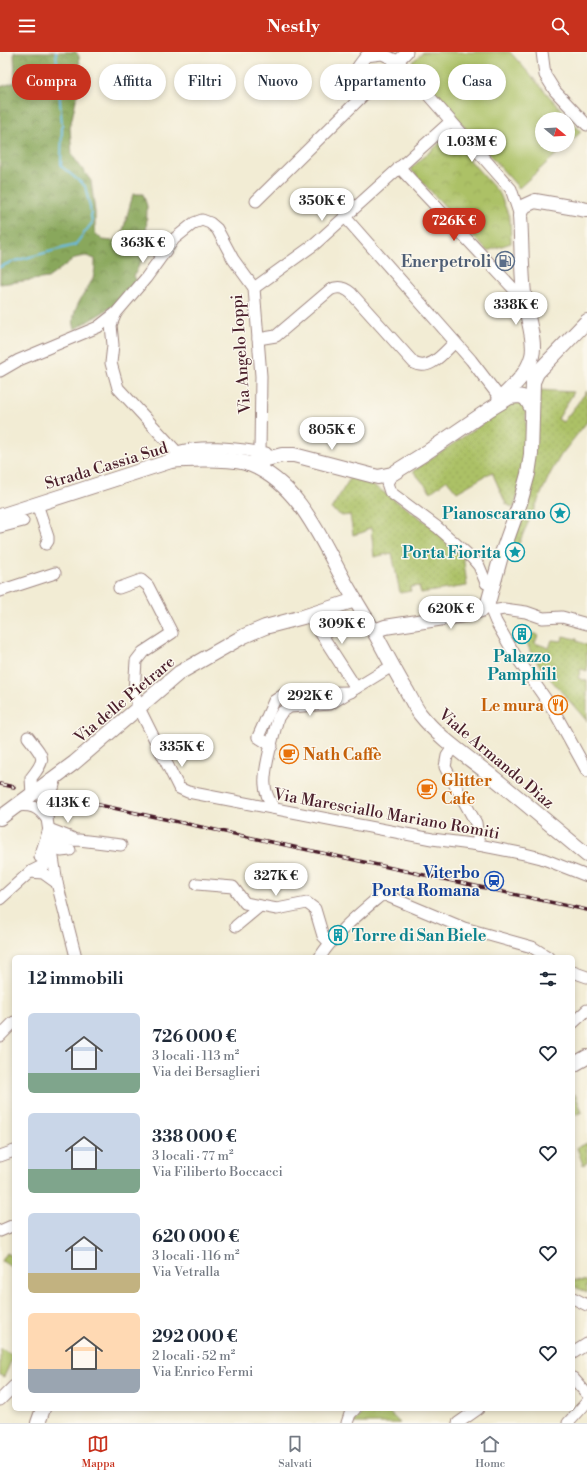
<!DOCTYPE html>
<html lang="it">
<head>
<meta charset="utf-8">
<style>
  body { margin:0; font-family:"Libre Bodoni",serif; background:#f2f2f3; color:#1f2937; height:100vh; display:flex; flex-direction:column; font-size:15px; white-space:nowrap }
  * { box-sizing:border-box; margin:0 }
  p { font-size:13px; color:#747a83 }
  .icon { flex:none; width:22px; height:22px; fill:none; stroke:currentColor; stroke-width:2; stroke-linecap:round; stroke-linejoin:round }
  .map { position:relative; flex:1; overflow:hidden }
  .details { position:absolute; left:12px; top:903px; width:563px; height:456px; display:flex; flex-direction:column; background:#fff; border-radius:6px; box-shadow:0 2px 6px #0003 }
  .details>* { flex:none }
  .banner { position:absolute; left:12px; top:12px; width:563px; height:36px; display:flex; gap:8px }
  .needle { width:26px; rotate:108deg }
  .fabs { position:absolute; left:535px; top:60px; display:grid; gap:8px }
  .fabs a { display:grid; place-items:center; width:40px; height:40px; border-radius:50%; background:#fff; box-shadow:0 2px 6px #0003; font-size:20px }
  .price { position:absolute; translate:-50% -34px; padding:0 9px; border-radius:14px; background:#fff; color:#222; font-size:13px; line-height:26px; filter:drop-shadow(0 1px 2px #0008) }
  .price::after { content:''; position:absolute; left:50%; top:24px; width:12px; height:9px; margin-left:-6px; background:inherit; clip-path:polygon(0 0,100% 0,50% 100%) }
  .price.on { background:#c8321e; color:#fff }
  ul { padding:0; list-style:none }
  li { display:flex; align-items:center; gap:12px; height:100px; padding:0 16px }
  li span { display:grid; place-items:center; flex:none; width:112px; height:80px; border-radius:6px; color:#555 }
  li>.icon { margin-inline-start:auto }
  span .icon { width:48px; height:48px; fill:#fffc; stroke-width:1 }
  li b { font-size:17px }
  h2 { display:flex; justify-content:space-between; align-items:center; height:48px; padding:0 16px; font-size:17px }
  .pill { padding:0 14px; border-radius:18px; background:#fff; box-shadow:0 2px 6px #0003; font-size:14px; line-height:36px }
  .pill.on { background:#c8321e; color:#fff }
  header { display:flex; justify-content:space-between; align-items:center; height:52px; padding:0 16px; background:#c8321e; color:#fff; font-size:18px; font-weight:700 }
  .tabs { display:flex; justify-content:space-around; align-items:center; height:56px; border-top:1px solid #e0e1e3; background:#fff; font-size:11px; color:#747a83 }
  .tabs a { display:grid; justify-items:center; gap:2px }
  .tabs .on { color:#c8321e }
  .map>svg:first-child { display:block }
  .grass { fill:url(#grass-dots); stroke:#7b7048 }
  .forest { fill:url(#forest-crowns); stroke:#6a6343 }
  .park { fill:url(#park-crowns); stroke:#7b7048 }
  .pitch { fill:#acc166; stroke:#7b7048 }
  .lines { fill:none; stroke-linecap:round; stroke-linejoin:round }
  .stream { stroke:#67bee4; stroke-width:2 }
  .minor-casing { stroke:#9e8680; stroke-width:13 }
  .major-casing { stroke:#9e8680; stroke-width:16 }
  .minor { stroke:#fff; stroke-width:11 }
  .major { stroke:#fff; stroke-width:14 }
  .rail-casing { stroke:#4a1f2b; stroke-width:3.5 }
  .rail { stroke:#fbf7ec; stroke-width:2; stroke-dasharray:6; stroke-linecap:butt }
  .labels { text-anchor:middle; stroke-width:3; stroke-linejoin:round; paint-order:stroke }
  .service-label { font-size:16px; font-weight:bold; fill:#4e5e75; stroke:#fbf7ec; text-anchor:end }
  .street-label { font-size:16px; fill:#4a1f2b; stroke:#fbf7ec }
  .culture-label { font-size:16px; font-weight:bold; fill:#0d838f; stroke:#fbf7ec; text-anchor:end }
  .food-label { font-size:16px; font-weight:bold; fill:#c56008; stroke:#fbf7ec; text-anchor:start }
  .transit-label { font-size:16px; font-weight:bold; fill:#164399; stroke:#fbf7ec; text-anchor:end }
</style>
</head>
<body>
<header><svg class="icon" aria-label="menu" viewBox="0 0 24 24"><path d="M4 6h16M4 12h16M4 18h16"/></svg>Nestly<svg class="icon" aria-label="search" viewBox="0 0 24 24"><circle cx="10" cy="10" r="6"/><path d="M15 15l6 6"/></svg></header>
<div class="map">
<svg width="587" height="1371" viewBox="0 0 587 1371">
  <defs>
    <pattern id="grass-dots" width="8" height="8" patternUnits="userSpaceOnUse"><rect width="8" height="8" fill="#acc166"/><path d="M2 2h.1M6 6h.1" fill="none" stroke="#96a559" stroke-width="1.8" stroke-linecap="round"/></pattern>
    <pattern id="forest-crowns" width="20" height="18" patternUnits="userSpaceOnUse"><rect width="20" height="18" fill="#89a75b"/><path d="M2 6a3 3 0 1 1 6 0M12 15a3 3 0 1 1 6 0" fill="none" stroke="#72874b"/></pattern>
    <pattern id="park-crowns" width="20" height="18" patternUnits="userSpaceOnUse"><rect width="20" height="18" fill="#acc166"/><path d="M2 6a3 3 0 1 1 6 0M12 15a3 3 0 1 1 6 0" fill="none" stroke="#96a559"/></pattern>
  </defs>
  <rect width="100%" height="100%" fill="#fbf7ec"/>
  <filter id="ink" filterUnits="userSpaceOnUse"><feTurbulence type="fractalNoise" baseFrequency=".025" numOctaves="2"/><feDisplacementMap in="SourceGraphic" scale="8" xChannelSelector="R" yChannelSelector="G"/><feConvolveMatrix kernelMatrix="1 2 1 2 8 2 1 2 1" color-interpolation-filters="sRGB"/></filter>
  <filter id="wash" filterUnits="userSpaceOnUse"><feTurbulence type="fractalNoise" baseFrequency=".012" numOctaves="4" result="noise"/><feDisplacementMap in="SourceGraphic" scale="16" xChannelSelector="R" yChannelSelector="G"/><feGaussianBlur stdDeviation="0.9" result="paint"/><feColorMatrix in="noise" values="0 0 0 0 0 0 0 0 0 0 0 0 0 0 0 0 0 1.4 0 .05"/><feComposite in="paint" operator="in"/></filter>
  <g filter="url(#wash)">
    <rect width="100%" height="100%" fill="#f2ecd4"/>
    <!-- grass -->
    <g class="grass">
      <polygon points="539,338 574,340 558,367 563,370 587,339 587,370 561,403 550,422 515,500 509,497 519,466 530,448 527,444"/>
      <polygon points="525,350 528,402 514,456 506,452 492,420 457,440 447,428 431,440 413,419 513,351"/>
      <polygon points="352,423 379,437 436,477 463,501 467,534 421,541 419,534 410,535 411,539 400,541 392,501 374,505 371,476 367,477 364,480 353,483 350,463 342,464 331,457"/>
      <polygon points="533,581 538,583 535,591 549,596 552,588 562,589 563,584 577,587 577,589 587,593 587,619 581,617 578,626 587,629 587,669 545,621 531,601 526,589"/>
      <polygon points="573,1042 575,1042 582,1060 573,1064"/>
      <polygon points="587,1091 587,1111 583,1113 577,1096"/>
      <polygon points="573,1228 587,1229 587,1241 573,1234"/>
    </g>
    <!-- forest -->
    <path class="forest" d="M14 0H76L79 4 81 24 70 76 72 103 91 129 95 160V181L103 188 113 189 122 182 133 142H143L147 154 146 199 134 224 137 229 115 253 75 277C68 260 86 241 93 226 95 220 95 213 95 207L86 204 75 206 48 226 0 232V35L15 30Z"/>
    <!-- park -->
    <g class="park">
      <polygon points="448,84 500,142 510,167 511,191 487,199 410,117"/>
      <polygon points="366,1357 386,1357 400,1371 353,1371"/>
    </g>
    <!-- pitch -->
    <g class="pitch">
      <polygon points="423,0 510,0 581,80 568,92 568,67 542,67 542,93 567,93 519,136 409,13"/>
      <polygon points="7,1201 14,1205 14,1217 2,1209"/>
      <polygon points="0,1296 14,1303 4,1325 0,1323"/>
    </g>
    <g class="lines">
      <!-- stream -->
      <polyline class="stream" points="0,215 11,210 75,193 92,171 90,155 85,134 61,114 62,73 56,0"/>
    </g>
  </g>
  <g filter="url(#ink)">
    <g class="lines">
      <defs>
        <g id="minor">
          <polyline points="542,0 545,23 555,39 587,73"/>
          <path d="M363 43 353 31C353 19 359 13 366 4L382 2 398 9 511 137 520 164"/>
          <polyline points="399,115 525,249"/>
          <polyline points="256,149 407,0"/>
          <polyline points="345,165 471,308 500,346"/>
          <polyline points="254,236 315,192 451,69"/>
          <polyline points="116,261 111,273 113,293 111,311 118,336 176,399 177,408"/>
          <path d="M258 287 276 284 330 238C337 234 344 235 351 241L414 311C430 320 444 300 455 290"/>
          <polyline points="0,319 19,308 98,275 116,261 146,226 174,187 194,171 202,168 210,171 217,177 233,207 254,236 261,324 260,400"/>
          <path d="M177 400C206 392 236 397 266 401"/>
          <polyline points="392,422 387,431 390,440 437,475 472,506 479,514 486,531 493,534"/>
          <polyline points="37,452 48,485 48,489 46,492"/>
          <polyline points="0,475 23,469"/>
          <polyline points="119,536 141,528 148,534 172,581 143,600 136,609 134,640 139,656 179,736 188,740 432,787 479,793 525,802 541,806 587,824"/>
          <polyline points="0,539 55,521"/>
          <polyline points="488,551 496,570 515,603 554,659 587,719"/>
          <polyline points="492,559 504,557 526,560 543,566 562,565 587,572"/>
          <polyline points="309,563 356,636"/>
          <path d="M28 685C43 705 48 705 31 726L32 743"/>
          <polyline points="272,694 258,685 274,649 286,641 351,640"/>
          <polyline points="453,695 447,704 445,715 476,771 479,793"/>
          <polyline points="56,725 48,755 47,767 57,831 76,905"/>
          <path d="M16 754C31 752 38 755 47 767"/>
          <path d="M274 756C270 749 265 742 265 733 263 718 274 682 278 666L282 660 290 655 330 652 392 614"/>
          <polyline points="70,798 61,799 51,795 58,789 79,788 121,793"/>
          <polyline points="40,805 49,777 72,786"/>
          <polyline points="30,820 43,821 57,831"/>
          <polyline points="197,832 233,835 245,851 277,857 307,851 315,857 323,884 330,891"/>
          <polyline points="0,847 30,820 46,812 52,803"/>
          <polyline points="236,874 260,854"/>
          <path d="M320 905C335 881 359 862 380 844L385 843 464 876 532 895 548 905"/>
          <polyline points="573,920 587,925"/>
          <polyline points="573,971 587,958"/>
          <polyline points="0,984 14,970"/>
          <polyline points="0,1104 14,1099"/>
          <polyline points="0,1179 14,1173"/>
          <polyline points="573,1246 587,1253"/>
          <polyline points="573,1301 587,1292"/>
          <polyline points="573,1326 587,1342"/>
          <polyline points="0,1348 14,1334"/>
          <polyline points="347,1371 350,1362 355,1357"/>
          <polyline points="458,1371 478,1357"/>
          <polyline points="568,1371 587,1350"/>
        </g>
        <g id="major">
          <path d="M499 348C513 334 527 323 532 304 536 289 527 266 525 250 521 222 522 192 520 164L524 154 535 149 587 158"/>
          <polyline points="248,412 282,403 294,403 378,425 392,422 427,400 490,357 510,345 518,344 523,345 527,348 532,357"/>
          <path d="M0 464 171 409C188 407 233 406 249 412 298 431 320 485 343 527 354 547 366 565 377 585 386 602 395 619 405 636 410 644 414 654 420 662 439 686 465 703 489 722 522 748 554 776 587 803"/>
          <polyline points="374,579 385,575 470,562 481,558 488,551 501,504 520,451 528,422 531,402 533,330 537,321 587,269"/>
          <polyline points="0,766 74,711 179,621 244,584 265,575 303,565 355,548"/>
          <polyline points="573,1013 587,1005"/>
          <polyline points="38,1371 43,1357"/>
        </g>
      </defs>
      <!-- minor casing -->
      <use href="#minor" class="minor-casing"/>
      <!-- major casing -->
      <use href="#major" class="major-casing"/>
      <!-- minor -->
      <use href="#minor" class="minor"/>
      <!-- major -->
      <use href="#major" class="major"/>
      <defs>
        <g id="rail">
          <polyline points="0,732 14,735"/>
          <polyline points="62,745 587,858"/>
        </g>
      </defs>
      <!-- rail casing -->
      <use href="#rail" class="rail-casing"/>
      <!-- rail -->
      <use href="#rail" class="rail"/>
    </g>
  </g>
  <!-- icons -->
  <defs>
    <symbol id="fuel-ring" viewBox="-11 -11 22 22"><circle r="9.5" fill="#fbf7ec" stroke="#5c6f8a" stroke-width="1.5"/><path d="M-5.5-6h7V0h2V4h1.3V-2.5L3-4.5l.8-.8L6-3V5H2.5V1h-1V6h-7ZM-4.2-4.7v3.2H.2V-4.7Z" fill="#5c6f8a"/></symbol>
    <symbol id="sight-ring" viewBox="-11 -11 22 22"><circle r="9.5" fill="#fbf7ec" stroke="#0f9aa8" stroke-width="1.5"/><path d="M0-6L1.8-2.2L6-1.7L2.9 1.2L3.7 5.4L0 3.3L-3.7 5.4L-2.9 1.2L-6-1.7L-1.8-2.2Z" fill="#0f9aa8"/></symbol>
    <symbol id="building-ring" viewBox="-11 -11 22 22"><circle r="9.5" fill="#fbf7ec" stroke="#0f9aa8" stroke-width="1.5"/><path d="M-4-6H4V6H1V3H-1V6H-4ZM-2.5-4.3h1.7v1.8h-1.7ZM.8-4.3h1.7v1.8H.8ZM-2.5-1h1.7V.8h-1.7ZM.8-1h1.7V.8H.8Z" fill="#0f9aa8"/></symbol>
    <symbol id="restaurant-ring" viewBox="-11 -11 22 22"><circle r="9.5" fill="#fbf7ec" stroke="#e8710a" stroke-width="1.5"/><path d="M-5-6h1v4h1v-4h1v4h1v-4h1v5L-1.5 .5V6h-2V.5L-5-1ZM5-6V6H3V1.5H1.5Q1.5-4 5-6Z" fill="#e8710a"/></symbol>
    <symbol id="cafe-ring" viewBox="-11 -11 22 22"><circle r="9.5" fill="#fbf7ec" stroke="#e8710a" stroke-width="1.5"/><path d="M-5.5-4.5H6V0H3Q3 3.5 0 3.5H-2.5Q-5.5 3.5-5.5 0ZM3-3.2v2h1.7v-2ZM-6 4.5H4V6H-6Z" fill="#e8710a"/></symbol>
    <symbol id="station-ring" viewBox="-11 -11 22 22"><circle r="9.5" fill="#fbf7ec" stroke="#1a4fb4" stroke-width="1.5"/><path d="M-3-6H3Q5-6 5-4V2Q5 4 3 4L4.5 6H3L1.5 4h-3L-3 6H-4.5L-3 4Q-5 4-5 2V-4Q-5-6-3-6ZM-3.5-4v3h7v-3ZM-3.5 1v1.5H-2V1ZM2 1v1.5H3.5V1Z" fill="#1a4fb4"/></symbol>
  </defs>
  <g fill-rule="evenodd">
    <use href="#fuel-ring" x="494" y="198" width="22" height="22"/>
    <use href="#sight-ring" x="549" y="450" width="22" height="22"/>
    <use href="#sight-ring" x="504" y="489" width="22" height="22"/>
    <use href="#building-ring" x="511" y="571" width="22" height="22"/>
    <use href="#restaurant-ring" x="547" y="642" width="22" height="22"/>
    <use href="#cafe-ring" x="278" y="691" width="22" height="22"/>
    <use href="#cafe-ring" x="416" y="726" width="22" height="22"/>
    <use href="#station-ring" x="483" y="818" width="22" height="22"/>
    <use href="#building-ring" x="327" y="872" width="22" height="22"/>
  </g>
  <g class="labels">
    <!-- service labels -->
    <g class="service-label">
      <text x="491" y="215">Enerpetroli</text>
    </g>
    <!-- street labels -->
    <g class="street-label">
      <text transform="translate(240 302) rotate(-94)" y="6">Via Angelo Ioppi</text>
      <text transform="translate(106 413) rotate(-17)" y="6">Strada Cassia Sud</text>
      <text transform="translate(124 647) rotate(-40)" y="6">Via delle Pietrare</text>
      <text transform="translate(497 706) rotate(40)" y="6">Viale Armando Diaz</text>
      <text transform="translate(387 761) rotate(10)" y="6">Via Maresciallo Mariano Romiti</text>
    </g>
    <!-- culture labels -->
    <g class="culture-label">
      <text x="546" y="467">Pianoscarano</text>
      <text x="501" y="506">Porta Fiorita</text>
      <text x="522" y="610" text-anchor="middle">Palazzo<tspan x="522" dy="18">Pamphili</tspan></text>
      <text x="352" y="889" text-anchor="start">Torre di San Biele</text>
    </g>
    <!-- food labels -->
    <g class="food-label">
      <text x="544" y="659" text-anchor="end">Le mura</text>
      <text x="303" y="708">Nath Caffè</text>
      <text x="441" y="734">Glitter<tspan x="441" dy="18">Cafe</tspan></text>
    </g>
    <!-- transit labels -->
    <g class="transit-label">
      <text x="480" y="826">Viterbo<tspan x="480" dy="18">Porta Romana</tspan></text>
    </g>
  </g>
</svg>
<div class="fabs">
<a><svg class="needle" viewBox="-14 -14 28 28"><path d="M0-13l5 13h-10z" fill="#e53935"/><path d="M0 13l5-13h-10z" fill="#747a83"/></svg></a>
</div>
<b class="price" style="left:472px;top:111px">1.03M €</b>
<b class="price" style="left:322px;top:170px">350K €</b>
<b class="price on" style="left:454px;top:190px">726K €</b>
<b class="price" style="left:143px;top:212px">363K €</b>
<b class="price" style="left:516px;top:274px">338K €</b>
<b class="price" style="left:332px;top:399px">805K €</b>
<b class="price" style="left:451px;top:578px">620K €</b>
<b class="price" style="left:342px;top:593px">309K €</b>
<b class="price" style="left:310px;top:665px">292K €</b>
<b class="price" style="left:182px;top:716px">335K €</b>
<b class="price" style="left:68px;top:772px">413K €</b>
<b class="price" style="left:276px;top:845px">327K €</b>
<div class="banner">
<a class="pill on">Compra</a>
<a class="pill">Affitta</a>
<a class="pill">Filtri</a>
<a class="pill">Nuovo</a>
<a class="pill">Appartamento</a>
<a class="pill">Casa</a>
</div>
<section class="details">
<h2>12 immobili<svg class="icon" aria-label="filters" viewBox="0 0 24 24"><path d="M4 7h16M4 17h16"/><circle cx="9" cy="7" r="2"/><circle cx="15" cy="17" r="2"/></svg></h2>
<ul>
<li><span style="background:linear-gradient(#c9d6e8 75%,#7fa58c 0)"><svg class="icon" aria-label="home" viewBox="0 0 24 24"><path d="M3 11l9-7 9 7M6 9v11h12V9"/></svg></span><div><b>726 000 €</b><p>3 locali · 113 m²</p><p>Via dei Bersaglieri</p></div><svg class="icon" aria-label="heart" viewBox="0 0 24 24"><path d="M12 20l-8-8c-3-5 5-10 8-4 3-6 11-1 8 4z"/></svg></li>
<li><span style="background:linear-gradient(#c9d6e8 70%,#7fa58c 0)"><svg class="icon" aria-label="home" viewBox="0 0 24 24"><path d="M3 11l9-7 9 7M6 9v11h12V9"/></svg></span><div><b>338 000 €</b><p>3 locali · 77 m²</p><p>Via Filiberto Boccacci</p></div><svg class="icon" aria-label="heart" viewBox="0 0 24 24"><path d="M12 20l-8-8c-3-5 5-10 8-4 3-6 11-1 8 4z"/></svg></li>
<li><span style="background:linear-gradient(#c9d6e8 75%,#c2b280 0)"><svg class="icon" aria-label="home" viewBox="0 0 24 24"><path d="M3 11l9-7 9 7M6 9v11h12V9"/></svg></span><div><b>620 000 €</b><p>3 locali · 116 m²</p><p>Via Vetralla</p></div><svg class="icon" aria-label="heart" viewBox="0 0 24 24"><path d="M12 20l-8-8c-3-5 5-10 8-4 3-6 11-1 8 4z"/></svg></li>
<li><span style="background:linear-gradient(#ffd9b3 70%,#9aa5b1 0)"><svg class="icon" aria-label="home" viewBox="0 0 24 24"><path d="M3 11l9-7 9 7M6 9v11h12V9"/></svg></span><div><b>292 000 €</b><p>2 locali · 52 m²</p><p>Via Enrico Fermi</p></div><svg class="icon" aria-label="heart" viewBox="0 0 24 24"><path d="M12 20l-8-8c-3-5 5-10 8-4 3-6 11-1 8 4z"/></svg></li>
</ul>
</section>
</div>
<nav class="tabs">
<a class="on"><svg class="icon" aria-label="map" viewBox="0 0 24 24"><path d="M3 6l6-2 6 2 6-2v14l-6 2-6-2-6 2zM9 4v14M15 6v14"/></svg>Mappa</a>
<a><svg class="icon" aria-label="saved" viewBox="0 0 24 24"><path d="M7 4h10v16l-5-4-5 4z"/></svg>Salvati</a>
<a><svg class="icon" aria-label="home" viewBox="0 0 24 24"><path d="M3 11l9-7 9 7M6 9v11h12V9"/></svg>Home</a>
</nav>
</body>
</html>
